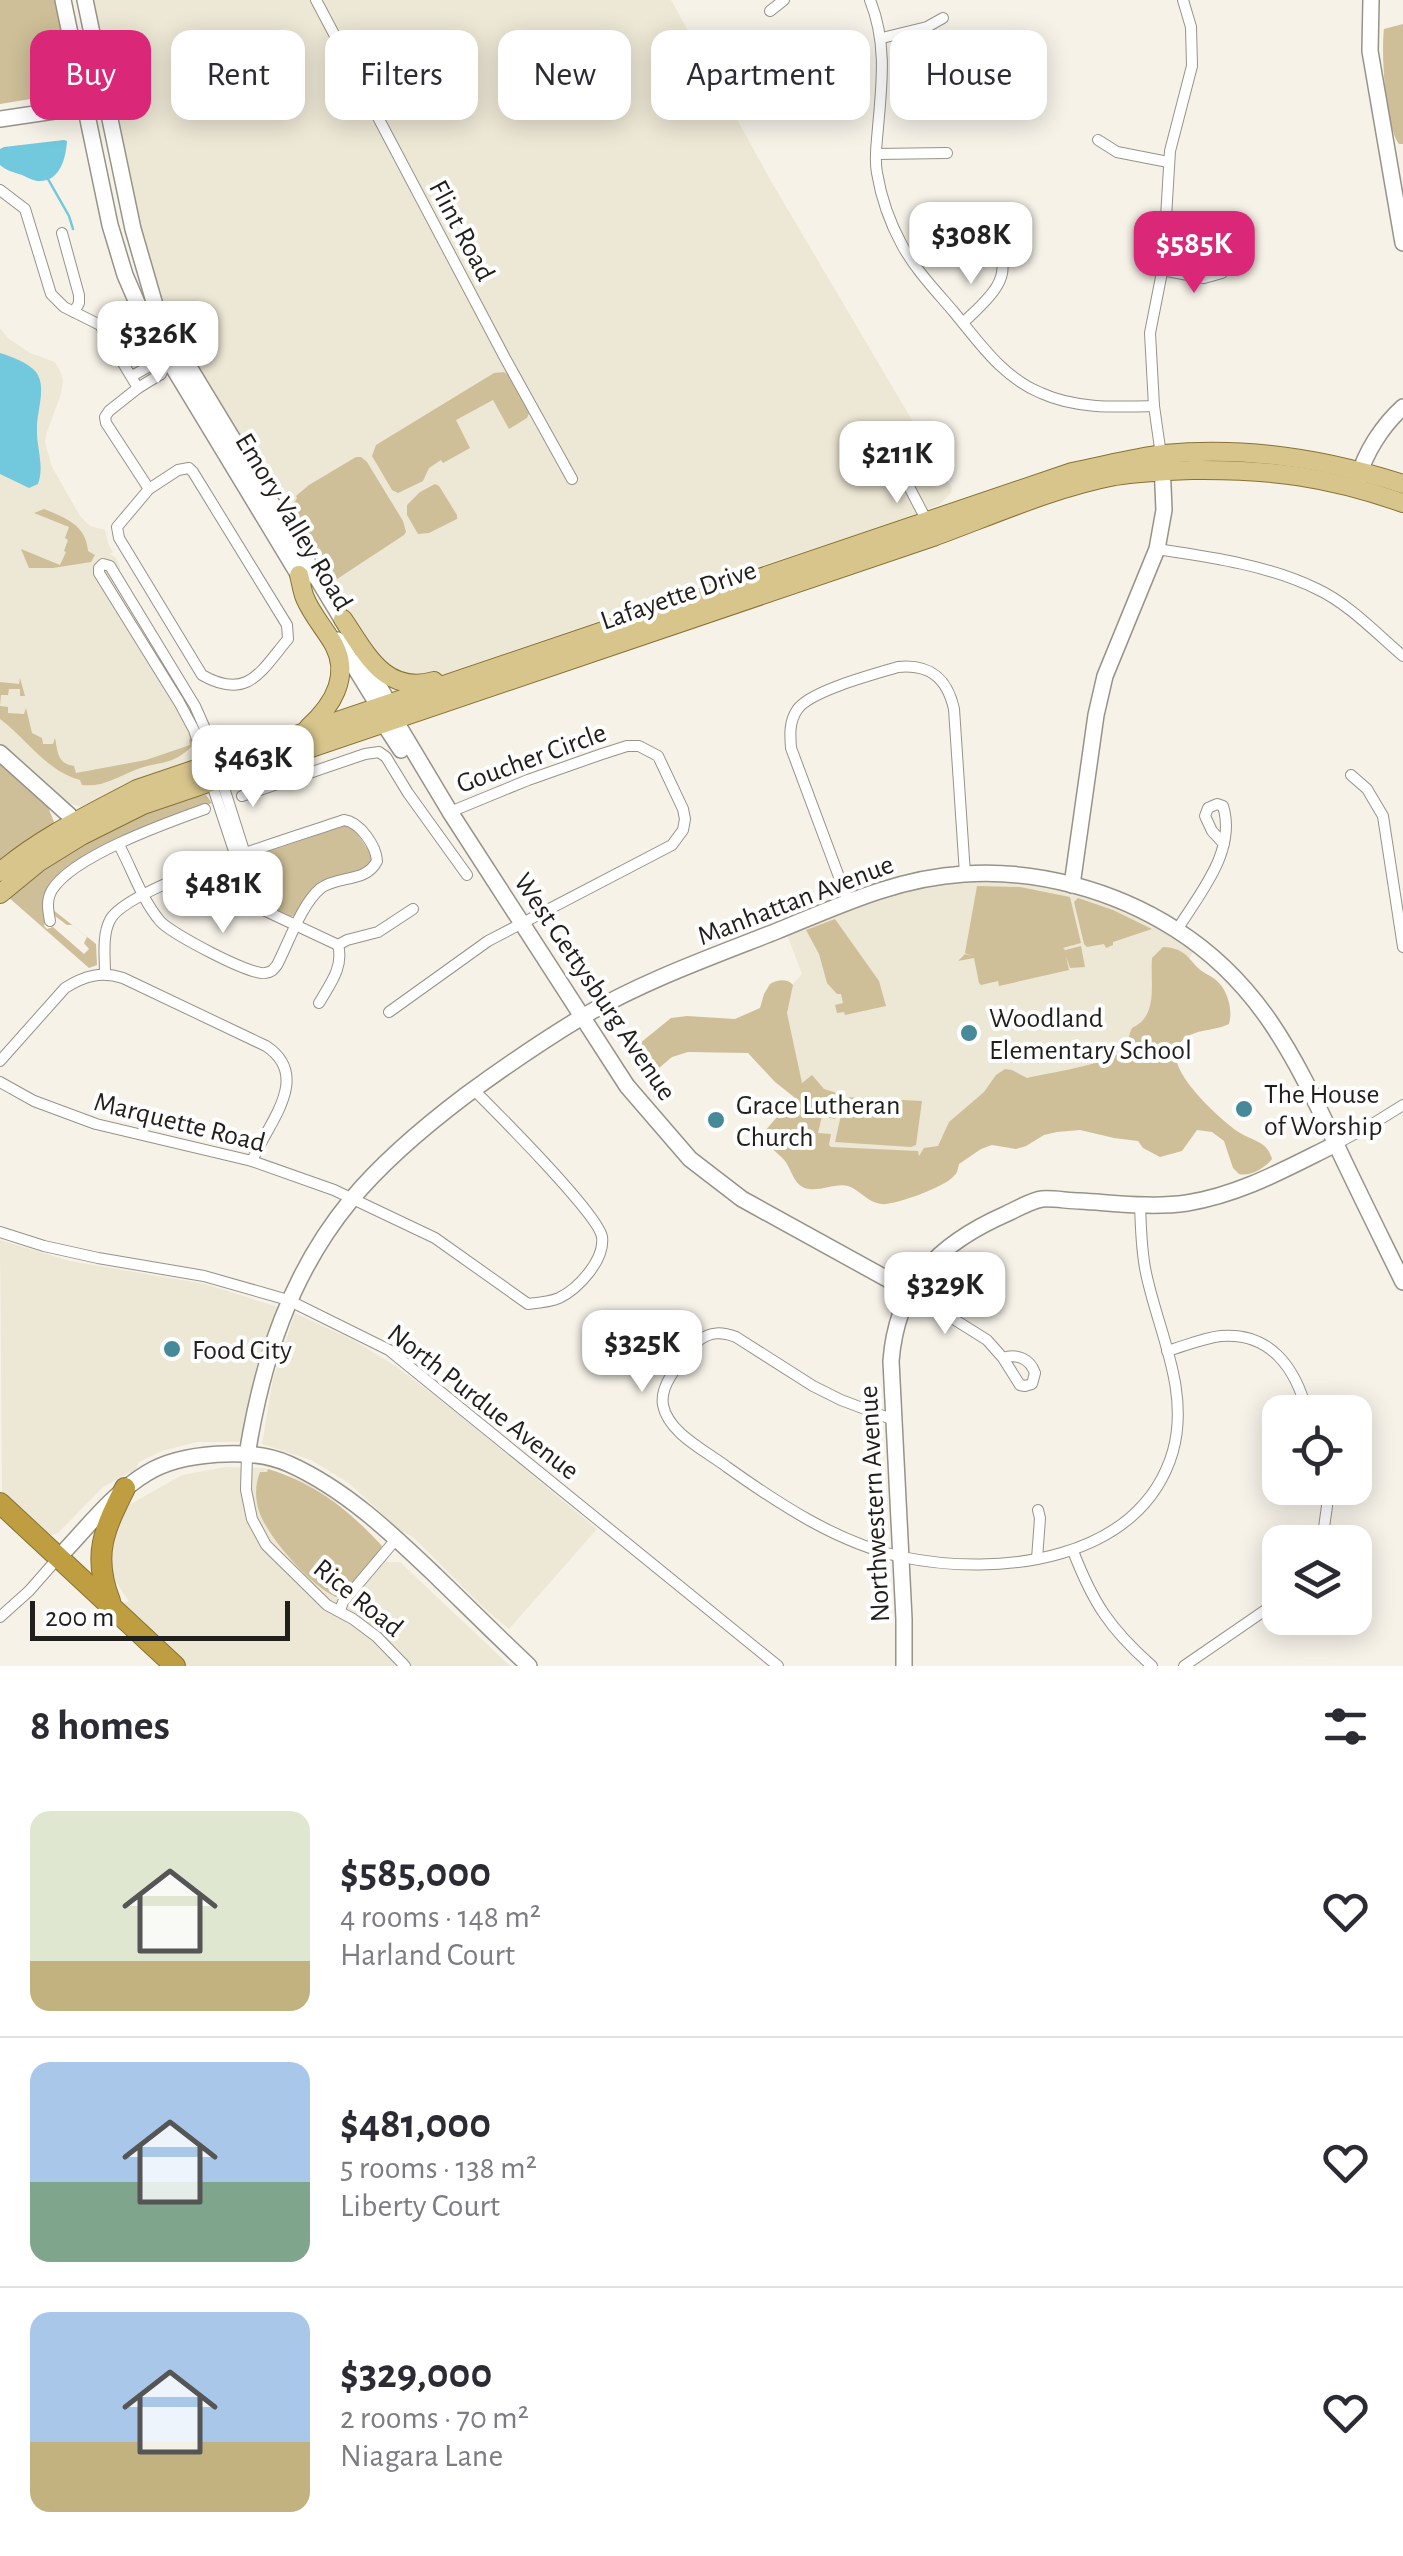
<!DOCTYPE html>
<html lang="en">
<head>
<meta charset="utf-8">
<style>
  body { margin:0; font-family:"Alegreya Sans",sans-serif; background:#f2f2f3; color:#2b2b33; height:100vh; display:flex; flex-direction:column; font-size:38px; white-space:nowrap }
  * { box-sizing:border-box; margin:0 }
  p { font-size:32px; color:#7c7c81 }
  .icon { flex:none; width:55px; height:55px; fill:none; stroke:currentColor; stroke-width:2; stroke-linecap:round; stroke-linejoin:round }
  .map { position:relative; height:1666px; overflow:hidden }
  .sheet { display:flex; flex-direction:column; background:#fff; flex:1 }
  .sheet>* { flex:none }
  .hud { position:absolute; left:30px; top:30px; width:1345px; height:90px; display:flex; gap:20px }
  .controls { position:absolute; left:1262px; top:1395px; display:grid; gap:20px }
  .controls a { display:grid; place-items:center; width:110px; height:110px; border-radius:20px; background:#fff; box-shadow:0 5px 25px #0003; font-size:50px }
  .scale { position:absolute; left:30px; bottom:25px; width:260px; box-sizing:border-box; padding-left:10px; border:5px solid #201f1b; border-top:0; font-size:28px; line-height:35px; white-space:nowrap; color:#201f1b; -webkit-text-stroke:8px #fff; paint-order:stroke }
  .price { position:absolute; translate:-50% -85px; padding:0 22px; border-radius:20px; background:#fff; color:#222; font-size:32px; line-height:65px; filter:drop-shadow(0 2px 5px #0008) }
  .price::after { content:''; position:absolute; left:50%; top:60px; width:30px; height:22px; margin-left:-15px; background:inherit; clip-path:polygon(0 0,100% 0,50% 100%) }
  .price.on { background:#db2777; color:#fff }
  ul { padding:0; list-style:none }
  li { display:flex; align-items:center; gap:30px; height:250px; padding:0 30px }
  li+li { border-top:2px solid #e1e1e2 }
  li span { display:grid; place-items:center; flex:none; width:280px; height:200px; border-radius:20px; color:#555 }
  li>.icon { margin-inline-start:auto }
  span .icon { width:120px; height:120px; fill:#fffc; stroke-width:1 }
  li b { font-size:42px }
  h2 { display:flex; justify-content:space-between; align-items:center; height:120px; padding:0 30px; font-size:42px }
  .chip { padding:0 35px; border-radius:20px; background:#fff; box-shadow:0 5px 25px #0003; font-size:35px; line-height:90px }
  .chip.on { background:#db2777; color:#fff }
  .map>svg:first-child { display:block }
  .built { fill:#ede7d5 }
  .green { fill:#cebf98 }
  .water { fill:#72c8dd }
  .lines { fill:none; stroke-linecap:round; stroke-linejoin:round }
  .stream { stroke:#72c8dd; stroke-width:2.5 }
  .street-casing { stroke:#979389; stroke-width:12 }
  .secondary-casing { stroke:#979389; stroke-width:18 }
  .primary-casing { stroke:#877233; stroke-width:20 }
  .highway-casing { stroke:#877233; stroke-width:22 }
  .street { stroke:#fff; stroke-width:10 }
  .secondary { stroke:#fff; stroke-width:15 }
  .primary { stroke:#d8c58c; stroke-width:18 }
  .highway { stroke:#be9e40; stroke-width:20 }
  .poi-dot { fill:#468999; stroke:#fff; stroke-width:4 }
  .labels { text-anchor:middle; stroke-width:8; stroke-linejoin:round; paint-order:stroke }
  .street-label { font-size:28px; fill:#201f1b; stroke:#fff }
  .poi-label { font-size:28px; fill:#201f1b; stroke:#fff; text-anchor:start }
</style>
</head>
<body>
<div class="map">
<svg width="1403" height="1666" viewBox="0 0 1403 1666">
  <rect width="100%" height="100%" fill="#f6f2e8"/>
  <!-- built -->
  <g class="built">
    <polygon points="92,0 671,0 771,181 952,488 951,493 940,504 893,523 636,606 605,619 440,676 395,675 363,643 325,571 291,515 290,503 282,487 274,487 269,484 184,346 166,311 156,287 143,243"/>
    <polygon points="0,328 8,338 30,353 55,362 61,373 63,380 61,394 47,432 45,442 52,467 80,516 90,526 105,530 108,543 113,552 110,554 116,558 120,566 120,576 207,724 222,736 228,749 222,750 217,747 199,753 197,761 124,787 81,807 65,802 0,746"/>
    <polygon points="982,879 1011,881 1070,890 1118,906 1171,934 1194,950 1131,1059 915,1159 878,1160 818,1156 765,1131 795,1097 783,995 802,974 786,932 838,911 932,884"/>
    <polygon points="0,1240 70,1261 205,1284 278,1307 258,1365 241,1442 197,1442 162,1451 139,1462 136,1469 103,1487 58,1533 52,1535 40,1529 2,1493"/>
    <polygon points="295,1313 355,1341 397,1367 452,1409 597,1529 509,1629 484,1608 414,1538 398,1529 349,1483 311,1460 262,1444 273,1379"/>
    <polygon points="226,1467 265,1468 301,1480 315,1488 334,1501 381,1544 380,1554 388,1562 400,1562 510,1666 184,1666 121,1605 129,1601 114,1579 108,1558 119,1520 129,1505 182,1475"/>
  </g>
  <!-- green -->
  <g class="green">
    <polygon points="0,0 55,0 74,80 73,92 0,104"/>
    <path d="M1403 24V144H1399C1385 127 1381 52 1384 29Z"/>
    <polygon points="504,372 510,376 530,411 527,418 509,429 493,400 456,420 470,448 443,463 441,460 429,468 423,481 398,493 392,490 372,456 376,445 494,373"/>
    <polygon points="356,457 361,457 367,462 403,521 406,532 404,535 334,581 294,514 293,505 297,498 296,496 309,485"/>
    <polygon points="435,484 439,486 457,515 457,519 429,533 418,534 407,515 407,505 420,492"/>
    <path d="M44 509C66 518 86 525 88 551L95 555 91 562 53 568H29L21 549 60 565 66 552 64 551 68 540 65 538 69 527 34 513Z"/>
    <path d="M20 678 25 696H20V689H9L8 695H1L0 706 8 707V713L24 714 26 708 32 733 42 738 43 744H53L55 738C58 753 57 763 74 766L76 773 146 760 190 745 189 740 191 737 192 746C171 767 160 760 135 770 115 778 104 787 82 785L80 780C45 770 28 740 0 719V682L19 684Z"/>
    <polygon points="0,763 48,807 54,822 51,829 0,865"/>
    <path d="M206 795 212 803 169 818 58 878 44 926 47 929 53 927 84 954 89 949 84 943 87 937 72 925H67L55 916 53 918 52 909 96 944 97 965 89 968 7 896C57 859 145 803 206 795Z"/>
    <path d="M347 825 354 829 372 856 371 863 362 869 320 882 294 916 290 917C269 908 224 895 217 873L220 868Z"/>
    <polygon points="977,886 1020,887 1070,897 1081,943 1063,948 1065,950 1081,946 1085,967 1070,968 1066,956 1069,970 999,986 998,981 981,985 979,983 974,958 958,961 965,954 972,956 965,953"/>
    <polygon points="1078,898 1113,910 1152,929 1113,942 1113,945 1106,948 1104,944 1087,947 1084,944 1074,902"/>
    <polygon points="835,919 879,981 886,1006 845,1015 844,1012 837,1013 835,1005 843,1003 841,994 837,994 827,983 819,954 806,930"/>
    <path d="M1163 947C1181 948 1186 954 1196 966 1201 972 1210 975 1216 980 1228 990 1233 1010 1229 1024 1213 1032 1191 1028 1179 1044 1161 1067 1220 1119 1237 1131 1251 1141 1267 1140 1272 1159 1265 1168 1250 1177 1239 1174L1233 1168 1224 1141 1212 1132 1197 1130 1182 1151 1160 1157 1143 1148 1138 1141 1114 1138 1080 1130 1057 1132 1044 1135 1026 1146 1016 1149 992 1145 981 1149 959 1164C957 1172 958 1172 953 1177 944 1187 893 1206 881 1204 867 1202 860 1190 848 1186 836 1183 821 1191 809 1189 794 1187 793 1172 785 1161 775 1149 766 1148 765 1131L794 1097 775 1082 748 1053 688 1052 672 1057 659 1068C646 1067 640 1055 639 1044L671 1018 687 1016 735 1019 760 1008 764 994 770 984C777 980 787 978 793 985L787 1013 802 1083 812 1075 824 1089 840 1094 835 1119 822 1116 818 1133 831 1134 829 1145 831 1147 918 1151 919 1156 924 1148 938 1146 949 1122 984 1092 996 1075 1005 1069 1012 1070 1027 1078C1047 1073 1110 1064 1122 1051 1128 1045 1128 1036 1132 1028 1159 1016 1150 983 1152 958Z"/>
    <polygon points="845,1097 922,1101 916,1145 911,1147 835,1142"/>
    <path d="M268 1469C316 1484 348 1509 382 1546 374 1566 354 1582 339 1598 315 1591 267 1537 259 1511 255 1499 255 1484 260 1472H267Z"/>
  </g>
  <!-- water -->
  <g class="water">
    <path d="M64 140 67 141C66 158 60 183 37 181 32 180 27 177 22 175 13 172 7 171 0 165V149L4 147Z"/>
    <path d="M0 353C10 356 29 363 36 372 47 387 37 410 37 428 36 447 45 466 38 484L29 488 0 474Z"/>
  </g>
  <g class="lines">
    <!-- stream -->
    <polyline class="stream" points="48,179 69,216 73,229"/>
    <defs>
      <g id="street">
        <polyline points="316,0 505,358 572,479"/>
        <path d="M870 0C887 42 882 83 878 127 877 142 874 158 877 173 881 197 890 223 902 245 915 269 935 290 953 311 979 342 1002 377 1041 393 1076 409 1116 407 1154 406"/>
        <polyline points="770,11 784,0"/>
        <polyline points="882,38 927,27 943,18"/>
        <polyline points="1098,140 1117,152 1168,162"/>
        <polyline points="876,154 947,153"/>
        <polyline points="0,190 25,209 51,294 64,307 100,325 138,388"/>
        <polyline points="62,233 79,295 79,303 74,312"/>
        <polyline points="1162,270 1204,278 1222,273"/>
        <path d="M963 323C982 304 1016 279 997 250"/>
        <polyline points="132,376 155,363 165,364"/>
        <polyline points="1161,455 1154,406 1150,333 1163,267 1170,151 1192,66 1191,27 1183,0"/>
        <polyline points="895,460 929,525"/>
        <path d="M149 489 178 470 189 468 193 472 287 625 288 639C261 671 248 701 202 675L119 538 117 527 149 489 106 423 105 417 109 411 138 388 161 374 165 364"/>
        <path d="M1157 549C1210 557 1268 565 1317 589 1349 604 1376 633 1403 656"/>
        <polyline points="1351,775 1367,789 1383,816 1403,947"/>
        <polyline points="242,796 365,754 379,752 386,757 408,793 467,875"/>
        <polyline points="236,857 194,730 179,702 99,573 99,568 103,564 110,566 195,706 206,731 245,854"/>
        <path d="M208 866 215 883 225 892 338 945C344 967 330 984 319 1003"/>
        <path d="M848 901 791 748C790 735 789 722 797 710 809 691 875 674 898 667 930 664 947 678 954 709L965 874"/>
        <path d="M50 921C48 910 46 900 52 890 73 856 166 823 205 809"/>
        <path d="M1177 930C1199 894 1237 851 1223 806L1217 804 1208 808 1205 816 1212 831 1224 844"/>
        <polyline points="338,945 347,940 378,932 413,909"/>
        <path d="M105 974C105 957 102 935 110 920 127 886 302 835 344 820 360 822 376 846 377 861 366 883 339 875 321 888 302 903 289 942 277 965 273 970 272 972 265 973 251 976 170 933 160 921 142 900 132 869 119 845"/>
        <polyline points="389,1012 488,941 672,845 683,830 685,819 683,809 658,756 639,746 627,746 602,754 528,780 450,812"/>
        <path d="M0 1061 65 988C84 976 101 971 123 978L266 1046C313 1077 267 1124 252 1161"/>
        <path d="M0 1082 34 1101 96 1124 252 1161 334 1190 435 1238 528 1304C538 1303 550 1302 559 1298 578 1289 605 1260 602 1237 599 1215 495 1111 474 1090"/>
        <polyline points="1336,1144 1371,1125 1403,1105"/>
        <polyline points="0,1232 44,1246 98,1258 204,1276 288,1300 389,1350 778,1666"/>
        <path d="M909 1291 987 1340 1003 1358 1020 1385 1025 1386 1032 1384 1035 1373C1030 1359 1017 1353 1003 1358"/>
        <path d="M1167 1351C1185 1346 1203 1338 1221 1336 1271 1332 1296 1369 1307 1412"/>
        <path d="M894 1420 841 1400 813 1386 736 1337C722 1332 711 1331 698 1341 685 1358 659 1382 663 1405 668 1433 706 1451 727 1467 779 1504 838 1543 902 1557 998 1577 1141 1562 1173 1451 1190 1390 1158 1331 1146 1273 1141 1250 1141 1227 1140 1205"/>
        <polyline points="247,1455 246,1490 252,1519 266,1545 327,1605 353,1619 377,1637 405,1666"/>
        <polyline points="1322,1542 1327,1506 1324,1488"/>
        <path d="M1073 1551C1093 1603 1110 1629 1152 1666"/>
        <polyline points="1037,1559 1040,1518 1038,1510"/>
        <polyline points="340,1610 343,1602 397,1538"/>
        <polyline points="0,1617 29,1591 58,1558"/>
        <polyline points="1184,1666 1280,1600"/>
      </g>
      <g id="secondary">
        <polyline points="63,0 110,225 125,275 144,319 303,582"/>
        <polyline points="85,0 133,229 155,305 189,367 348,629"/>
        <polyline points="1371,0 1370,51 1403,243"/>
        <polyline points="0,119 95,105"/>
        <path d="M1358 479C1365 452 1383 425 1403 407"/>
        <polyline points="338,640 373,697 384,724 401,750"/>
        <polyline points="363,658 389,704 395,720 450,812 627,1086 690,1159 742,1199 909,1291"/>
        <polyline points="0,753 69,815 79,832"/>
        <polyline points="1072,885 1096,715 1105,676 1157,549 1164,510 1162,463"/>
        <path d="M247 1455C262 1361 290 1274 351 1200 384 1160 425 1126 466 1095 503 1068 542 1041 582 1017 643 981 711 957 777 931 838 906 897 878 964 874 1036 869 1114 890 1175 929 1259 982 1294 1056 1335 1142 1357 1189 1380 1235 1403 1282"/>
        <path d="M58 1558C86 1529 112 1494 147 1473 181 1452 252 1447 289 1464 345 1489 391 1533 435 1575 466 1605 497 1636 529 1666"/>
        <path d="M904 1666V1619L891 1361C897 1284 938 1244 1006 1214 1017 1209 1030 1201 1042 1199 1054 1198 1068 1201 1080 1201 1115 1203 1152 1208 1187 1203 1242 1194 1287 1168 1336 1144"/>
      </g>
      <g id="primary">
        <path d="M299 575C301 582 302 591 305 598 312 615 325 629 334 645 351 677 331 707 308 728"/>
        <path d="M343 619C366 653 385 695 434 681"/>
        <path d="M0 872C41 837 90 814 137 789L1072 472C1103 466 1133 458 1164 454 1245 446 1326 459 1403 484"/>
        <path d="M0 894 39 862 81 836 143 805 933 537C993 515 1053 488 1115 476 1140 472 1166 471 1192 470 1270 469 1329 477 1403 503"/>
      </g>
      <g id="highway">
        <polyline points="0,1503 175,1666"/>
        <path d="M110 1601C92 1555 104 1530 125 1488"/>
      </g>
    </defs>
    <!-- street casing -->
    <use href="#street" class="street-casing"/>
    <!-- secondary casing -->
    <use href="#secondary" class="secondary-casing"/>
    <!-- primary casing -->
    <use href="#primary" class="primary-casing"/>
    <!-- highway casing -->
    <use href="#highway" class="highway-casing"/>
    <!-- street -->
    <use href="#street" class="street"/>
    <!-- secondary -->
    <use href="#secondary" class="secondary"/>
    <!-- primary -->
    <use href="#primary" class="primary"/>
    <!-- highway -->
    <use href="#highway" class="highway"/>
  </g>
  <!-- markers -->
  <g class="poi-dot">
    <circle cx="969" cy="1033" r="10"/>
    <circle cx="1244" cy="1109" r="10"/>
    <circle cx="716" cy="1120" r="10"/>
    <circle cx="172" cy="1349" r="10"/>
  </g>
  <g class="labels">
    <!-- street labels -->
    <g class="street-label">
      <text transform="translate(463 230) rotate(62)" y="10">Flint Road</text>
      <text transform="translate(295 521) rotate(59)" y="10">Emory Valley Road</text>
      <text transform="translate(678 594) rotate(-19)" y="10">Lafayette Drive</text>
      <text transform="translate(531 757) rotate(-20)" y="10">Goucher Circle</text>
      <text transform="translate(795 899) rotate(-21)" y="10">Manhattan Avenue</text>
      <text transform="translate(596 986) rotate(56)" y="10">West Gettysburg Avenue</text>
      <text transform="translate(180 1121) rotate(14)" y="10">Marquette Road</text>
      <text transform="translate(484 1401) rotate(38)" y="10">North Purdue Avenue</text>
      <text transform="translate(873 1504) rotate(-93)" y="10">Northwestern Avenue</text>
      <text transform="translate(359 1597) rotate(39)" y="10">Rice Road</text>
    </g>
    <!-- poi labels -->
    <g class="poi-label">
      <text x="989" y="1027">Woodland<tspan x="989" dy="32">Elementary School</tspan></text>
      <text x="1264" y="1103">The House<tspan x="1264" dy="32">of Worship</tspan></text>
      <text x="736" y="1114">Grace Lutheran<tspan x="736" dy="32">Church</tspan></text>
      <text x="192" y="1359">Food City</text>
    </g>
  </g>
</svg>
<div class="controls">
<a><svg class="icon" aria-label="locate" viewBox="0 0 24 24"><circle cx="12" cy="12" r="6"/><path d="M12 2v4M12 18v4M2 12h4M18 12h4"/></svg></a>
<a><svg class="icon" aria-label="layers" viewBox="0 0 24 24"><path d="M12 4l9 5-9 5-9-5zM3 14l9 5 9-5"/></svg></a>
</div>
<div class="scale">200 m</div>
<b class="price" style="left:971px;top:287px">$308K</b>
<b class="price on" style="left:1194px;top:296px">$585K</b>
<b class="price" style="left:158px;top:386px">$326K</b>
<b class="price" style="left:897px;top:506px">$211K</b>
<b class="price" style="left:253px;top:810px">$463K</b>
<b class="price" style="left:223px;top:936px">$481K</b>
<b class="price" style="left:945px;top:1337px">$329K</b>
<b class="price" style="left:642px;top:1395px">$325K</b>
<div class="hud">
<a class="chip on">Buy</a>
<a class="chip">Rent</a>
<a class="chip">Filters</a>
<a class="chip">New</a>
<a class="chip">Apartment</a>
<a class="chip">House</a>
</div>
</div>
<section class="sheet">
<h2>8 homes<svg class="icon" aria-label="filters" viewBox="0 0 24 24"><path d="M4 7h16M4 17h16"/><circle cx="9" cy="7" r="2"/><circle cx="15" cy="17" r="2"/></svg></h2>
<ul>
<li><span style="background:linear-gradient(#dfe7d0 75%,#c2b280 0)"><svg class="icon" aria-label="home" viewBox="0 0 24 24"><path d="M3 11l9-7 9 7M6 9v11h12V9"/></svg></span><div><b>$585,000</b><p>4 rooms · 148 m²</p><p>Harland Court</p></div><svg class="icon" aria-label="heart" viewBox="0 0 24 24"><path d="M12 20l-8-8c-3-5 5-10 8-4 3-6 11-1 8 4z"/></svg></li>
<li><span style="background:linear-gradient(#a9c7e8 60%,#7fa58c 0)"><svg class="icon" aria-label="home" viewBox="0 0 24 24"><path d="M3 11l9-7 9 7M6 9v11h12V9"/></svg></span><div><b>$481,000</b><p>5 rooms · 138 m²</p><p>Liberty Court</p></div><svg class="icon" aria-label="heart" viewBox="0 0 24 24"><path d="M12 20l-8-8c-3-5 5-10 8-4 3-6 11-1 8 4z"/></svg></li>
<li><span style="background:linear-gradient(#a9c7e8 65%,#c2b280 0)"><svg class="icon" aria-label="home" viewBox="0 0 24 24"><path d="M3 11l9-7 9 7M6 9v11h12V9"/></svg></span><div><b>$329,000</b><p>2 rooms · 70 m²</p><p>Niagara Lane</p></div><svg class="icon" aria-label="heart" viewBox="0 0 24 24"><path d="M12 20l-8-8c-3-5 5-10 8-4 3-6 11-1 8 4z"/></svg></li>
</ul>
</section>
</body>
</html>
